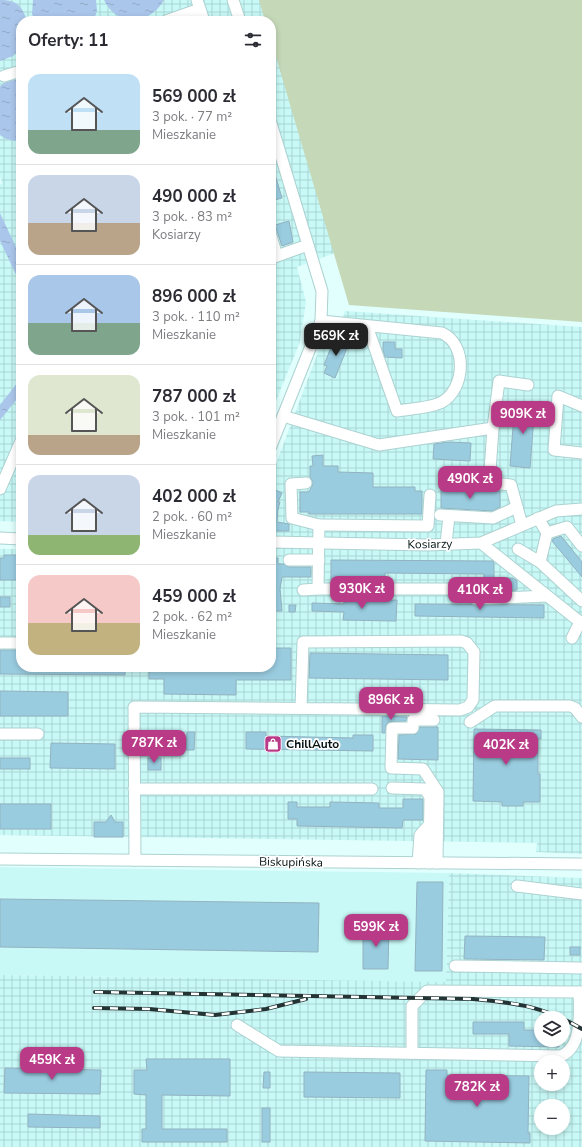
<!DOCTYPE html>
<html lang="pl">
<head>
<meta charset="utf-8">
<style>
  body { margin:0; font-family:"Nunito Sans",sans-serif; background:#f7f7f7; color:#2b2b33; height:100vh; display:flex; flex-direction:column; font-size:15px; white-space:nowrap }
  * { box-sizing:border-box; margin:0 }
  p { font-size:13px; color:#7c7c81 }
  .icon { flex:none; width:22px; height:22px; fill:none; stroke:currentColor; stroke-width:2; stroke-linecap:round; stroke-linejoin:round }
  .map { position:relative; flex:1; overflow:hidden }
  .drawer { position:absolute; left:16px; top:16px; width:260px; height:656px; display:flex; flex-direction:column; background:#fff; border-radius:16px; box-shadow:0 2px 6px #0003 }
  .drawer>* { flex:none }
  .fabs { position:absolute; left:534px; top:1011px; display:grid; gap:8px }
  .fabs a { display:grid; place-items:center; width:36px; height:36px; border-radius:50%; background:#fff; box-shadow:0 2px 6px #0003; font-size:20px }
  .price { position:absolute; translate:-50% -34px; padding:0 9px; border-radius:8px; background:#b93b87; color:#fff; font-size:13px; line-height:26px; filter:drop-shadow(0 1px 2px #0008) }
  .price::after { content:''; position:absolute; left:50%; top:24px; width:12px; height:9px; margin-left:-6px; background:inherit; clip-path:polygon(0 0,100% 0,50% 100%) }
  .price.selected { background:#222; color:#fff }
  ul { padding:0; list-style:none }
  li { display:flex; align-items:center; gap:12px; height:100px; padding:0 12px }
  li+li { border-top:1px solid #e1e1e2 }
  li span { display:grid; place-items:center; flex:none; width:112px; height:80px; border-radius:12px; color:#555 }
  li>.icon { margin-inline-start:auto }
  span .icon { width:48px; height:48px; fill:#fffc; stroke-width:1 }
  li b { font-size:17px }
  h2 { display:flex; justify-content:space-between; align-items:center; height:48px; padding:0 12px; font-size:17px }
  .map>svg:first-child { display:block }
  .built { fill:#c8f9f7 }
  .industrial { fill:url(#industrial-grid); fill-rule:evenodd }
  .grass { fill:#c5d8b8 }
  .water { fill:url(#water-ripples) }
  .lines { fill:none; stroke-linecap:round; stroke-linejoin:round }
  .stream { stroke:#aac6ea; stroke-width:2.5 }
  .building { fill:#9acce0; stroke:#92b2c0 }
  .minor-casing { stroke:#acd2d1; stroke-width:13 }
  .minor { stroke:#fff; stroke-width:11 }
  .rail-casing { stroke:#243434; stroke-width:4 }
  .rail { stroke:#fff; stroke-width:2.5; stroke-dasharray:8; stroke-linecap:butt }
  .labels { text-anchor:middle; stroke-width:3.5; stroke-linejoin:round; paint-order:stroke }
  .street-label { font-size:12px; fill:#061414; stroke:#fff }
  .poi-label { font-size:12px; font-weight:bold; fill:#061414; stroke:#fff; text-anchor:start }
</style>
</head>
<body>
<div class="map">
<svg width="582" height="1147" viewBox="0 0 582 1147">
  <defs>
    <pattern id="industrial-grid" width="8" height="8" patternUnits="userSpaceOnUse"><rect width="8" height="8" fill="#c8f9f7"/><path d="M0 4h8M4 0v8" fill="none" stroke="#aad5d3"/></pattern>
    <pattern id="water-ripples" width="26" height="14" patternUnits="userSpaceOnUse"><rect width="26" height="14" fill="#aac6ea"/><path d="M2 4q2-2 4 0t4 0M15 11q2-2 4 0t4 0" fill="none" stroke="#91a9c8"/></pattern>
  </defs>
  <rect width="100%" height="100%" fill="#e0fffd"/>
  <!-- built -->
  <polygon class="built" points="0,867 449,873 446,982 0,975"/>
  <!-- industrial -->
  <g class="industrial">
    <polygon points="0,0 265,0 343,250 297,267 306,302 300,342 271,413 271,21 21,21 21,522 0,521 0,185 2,183 0,176"/>
    <polygon points="345,311 582,327 582,854 536,852 537,843 0,835 0,549 21,549 21,667 271,667 271,477 324,336 340,327"/>
    <path d="M449 873 582 878V1147H0V975L446 982ZM541 1018H563V1040H541ZM541 1062H563V1084H541ZM541 1106H563V1128H541Z"/>
  </g>
  <!-- grass -->
  <polygon class="grass" points="259,0 582,0 582,322 349,305 271,40 271,21 265,21"/>
  <!-- water -->
  <g class="water">
    <path d="M0 0C16 0 22 5 27 21H21V49L13 56 0 61Z"/>
    <polygon points="33,0 96,0 97,10 94,21 35,21 32,14"/>
    <path d="M104 0H164C150 25 117 28 104 0Z"/>
    <polygon points="21,78 21,142 6,139 0,135 0,86 6,82"/>
    <polygon points="0,213 21,258 21,285 0,241"/>
    <polygon points="21,380 21,394 0,420 0,407"/>
  </g>
  <g class="lines">
    <!-- stream -->
    <polyline class="stream" points="0,407 21,380"/>
  </g>
  <!-- building -->
  <g class="building">
    <polygon points="271,168 273,168 282,198 271,201"/>
    <polygon points="289,221 293,242 282,246 275,225"/>
    <polygon points="335,337 349,343 335,378 324,373 327,366 324,365"/>
    <polygon points="383,342 395,342 395,349 402,349 402,358 385,357 383,350"/>
    <polygon points="515,402 535,403 530,468 510,466"/>
    <polygon points="448,442 471,443 470,461 433,459 434,444"/>
    <polygon points="323,455 323,466 338,466 338,472 373,473 373,487 415,487 415,491 422,491 422,514 309,514 309,512 300,512 300,492 309,492 312,486 313,482 310,477 310,466 313,466 312,456"/>
    <polygon points="271,488 282,493 278,502 280,502 278,509 277,522 289,524 289,531 273,531 271,528"/>
    <polygon points="441,489 500,491 500,507 492,511 441,508"/>
    <polygon points="561,536 582,562 582,577 552,541 553,539"/>
    <polygon points="4,555 21,555 21,580 0,580 0,558 4,558"/>
    <polygon points="271,557 278,558 278,564 284,564 289,567 311,567 311,577 282,577 280,589 282,611 271,611"/>
    <polygon points="331,560 493,561 494,563 494,578 513,578 517,581 517,590 484,592 484,574 385,573 385,581 331,580"/>
    <rect x="0" y="597" width="10" height="10"/>
    <polygon points="344,600 397,600 396,621 343,620 344,612 312,611 312,603 344,604"/>
    <polygon points="415,604 544,605 544,618 415,616"/>
    <polygon points="289,605 296,605 295,612 289,612"/>
    <polygon points="271,648 291,648 291,680 236,680 236,695 164,694 164,679 149,679 149,667 271,667"/>
    <polygon points="0,650 21,650 21,667 125,667 125,675 0,674"/>
    <polygon points="310,653 448,655 448,680 309,678"/>
    <polygon points="0,691 68,692 68,716 0,716"/>
    <polygon points="382,716 407,717 406,721 388,722 386,725 385,733 382,733"/>
    <polygon points="420,727 438,727 438,760 398,759 399,735 416,734"/>
    <polygon points="474,729 541,730 541,739 538,739 538,774 540,774 540,802 523,802 523,806 502,806 502,802 473,801"/>
    <polygon points="187,732 195,732 194,750 186,750"/>
    <polygon points="246,732 266,732 266,736 353,738 353,735 373,735 373,751 246,749"/>
    <polygon points="51,743 115,744 115,769 50,768"/>
    <rect x="0" y="758" width="30" height="11"/>
    <rect x="148" y="758" width="13" height="12"/>
    <polygon points="403,799 423,799 423,820 403,820 402,828 297,826 297,819 288,819 288,802 297,802 297,807 330,807 330,802 379,803 379,808 403,808"/>
    <rect x="0" y="804" width="51" height="25"/>
    <polygon points="111,815 115,822 123,822 123,837 94,837 94,822 106,822"/>
    <polygon points="417,882 443,882 442,971 415,971"/>
    <polygon points="0,899 319,903 318,952 0,947"/>
    <polygon points="363,927 389,927 388,969 363,969"/>
    <polygon points="465,936 545,937 544,960 464,959"/>
    <rect x="570" y="947" width="10" height="8"/>
    <polygon points="473,1022 524,1022 524,1030 541,1030 541,1040 559,1040 559,1047 509,1046 509,1034 473,1034"/>
    <polygon points="146,1059 230,1059 230,1096 162,1095 162,1129 227,1129 227,1142 142,1142 142,1129 146,1129 146,1095 134,1094 134,1070 147,1070"/>
    <polygon points="5,1068 101,1070 100,1094 4,1093"/>
    <polygon points="426,1070 447,1070 447,1075 529,1076 528,1133 530,1133 530,1143 425,1141"/>
    <polygon points="264,1072 270,1072 270,1088 263,1088"/>
    <polygon points="304,1072 400,1073 400,1098 304,1097"/>
    <rect x="262" y="1108" width="8" height="34"/>
    <polygon points="28,1114 100,1116 100,1128 28,1127"/>
  </g>
  <g class="lines">
    <defs>
      <g id="minor">
        <polyline points="197,0 204,21"/>
        <polyline points="233,0 240,21"/>
        <polyline points="166,21 200,9"/>
        <polyline points="4,76 21,71"/>
        <polyline points="271,123 308,245 277,256"/>
        <polyline points="271,236 277,256 272,258"/>
        <path d="M321 321 442 333C468 345 465 389 442 402 432 408 408 409 397 411L367 326"/>
        <polyline points="582,406 558,396 554,450 582,453"/>
        <polyline points="283,416 379,445 493,428 499,381 528,385"/>
        <polyline points="271,446 321,321 322,291 308,245"/>
        <polyline points="490,471 493,428"/>
        <polyline points="473,481 511,485 522,525"/>
        <polyline points="306,483 291,484 292,518 319,525 318,589 452,589 476,599 547,596"/>
        <polyline points="0,489 21,441"/>
        <polyline points="440,515 493,518 517,507"/>
        <polyline points="538,518 547,533 540,562 582,601"/>
        <polyline points="319,525 428,526 430,495"/>
        <polyline points="547,533 567,527 582,546"/>
        <polyline points="0,538 21,539"/>
        <polyline points="271,542 428,545 481,543 556,511 582,509"/>
        <polyline points="481,543 580,622 572,638"/>
        <polyline points="446,544 449,516"/>
        <polyline points="518,549 540,562"/>
        <polyline points="289,560 319,560"/>
        <polyline points="303,590 318,589"/>
        <polyline points="0,643 21,643"/>
        <polyline points="434,720 413,720 413,728 392,728 391,768 423,769 438,792 437,863"/>
        <polyline points="470,722 495,706 570,706 575,708 582,717"/>
        <polyline points="0,734 38,734"/>
        <polyline points="392,788 425,789 430,797 429,863"/>
        <polyline points="134,789 372,789"/>
        <polyline points="0,859 582,864"/>
        <polyline points="135,860 134,707 460,710 468,707 473,700 474,652 467,643 461,641 303,642 301,708"/>
        <polyline points="418,863 420,835 430,824"/>
        <polyline points="517,886 582,894"/>
        <polyline points="455,966 582,968"/>
        <path d="M237 1025 279 1051 560 1056C582 1049 580 1013 579 992H582"/>
        <polyline points="412,1053 412,1006 427,991 579,992"/>
      </g>
    </defs>
    <!-- minor casing -->
    <use href="#minor" class="minor-casing"/>
    <!-- minor -->
    <use href="#minor" class="minor"/>
    <defs>
      <g id="rail">
        <path d="M95 992 473 999C517 1003 543 1006 582 1029"/>
        <polyline points="94,1008 149,1009 215,1015 266,1009 306,999"/>
      </g>
    </defs>
    <!-- rail casing -->
    <use href="#rail" class="rail-casing"/>
    <!-- rail -->
    <use href="#rail" class="rail"/>
  </g>
  <!-- icons -->
  <defs>
    <symbol id="shop-square" viewBox="-11 -11 22 22"><rect x="-9" y="-9" width="18" height="18" rx="4" fill="#b93b87" stroke="#fff"/><path d="M-5-2.5h2.3a2.7 3.5 0 0 1 5.4 0H5L5.5 6h-11ZM-1.5-2.5h3a1.5 2.3 0 0 0-3 0Z" fill="#fff"/></symbol>
  </defs>
  <g fill-rule="evenodd">
    <use href="#shop-square" x="263" y="734" width="20" height="20"/>
  </g>
  <g class="labels">
    <!-- street labels -->
    <g class="street-label">
      <text transform="translate(430 544) rotate(-1)" y="4">Kosiarzy</text>
      <text transform="translate(291 862) rotate(1)" y="4">Biskupińska</text>
    </g>
    <!-- poi labels -->
    <g class="poi-label">
      <text x="286" y="748">ChillAuto</text>
    </g>
  </g>
</svg>
<div class="fabs">
<a><svg class="icon" aria-label="layers" viewBox="0 0 24 24"><path d="M12 4l9 5-9 5-9-5zM3 14l9 5 9-5"/></svg></a>
<a>+</a>
<a>−</a>
</div>
<b class="price selected" style="left:336px;top:357px">569K zł</b>
<b class="price" style="left:523px;top:435px">909K zł</b>
<b class="price" style="left:470px;top:500px">490K zł</b>
<b class="price" style="left:362px;top:610px">930K zł</b>
<b class="price" style="left:480px;top:611px">410K zł</b>
<b class="price" style="left:391px;top:721px">896K zł</b>
<b class="price" style="left:154px;top:764px">787K zł</b>
<b class="price" style="left:506px;top:766px">402K zł</b>
<b class="price" style="left:376px;top:948px">599K zł</b>
<b class="price" style="left:52px;top:1081px">459K zł</b>
<b class="price" style="left:477px;top:1108px">782K zł</b>
<section class="drawer">
<h2>Oferty: 11<svg class="icon" aria-label="filters" viewBox="0 0 24 24"><path d="M4 7h16M4 17h16"/><circle cx="9" cy="7" r="2"/><circle cx="15" cy="17" r="2"/></svg></h2>
<ul>
<li><span style="background:linear-gradient(#bfe0f5 70%,#7fa58c 0)"><svg class="icon" aria-label="home" viewBox="0 0 24 24"><path d="M3 11l9-7 9 7M6 9v11h12V9"/></svg></span><div><b>569 000 zł</b><p>3 pok. · 77 m²</p><p>Mieszkanie</p></div></li>
<li><span style="background:linear-gradient(#c9d6e8 60%,#b9a48a 0)"><svg class="icon" aria-label="home" viewBox="0 0 24 24"><path d="M3 11l9-7 9 7M6 9v11h12V9"/></svg></span><div><b>490 000 zł</b><p>3 pok. · 83 m²</p><p>Kosiarzy</p></div></li>
<li><span style="background:linear-gradient(#a9c7e8 60%,#7fa58c 0)"><svg class="icon" aria-label="home" viewBox="0 0 24 24"><path d="M3 11l9-7 9 7M6 9v11h12V9"/></svg></span><div><b>896 000 zł</b><p>3 pok. · 110 m²</p><p>Mieszkanie</p></div></li>
<li><span style="background:linear-gradient(#dfe7d0 75%,#b9a48a 0)"><svg class="icon" aria-label="home" viewBox="0 0 24 24"><path d="M3 11l9-7 9 7M6 9v11h12V9"/></svg></span><div><b>787 000 zł</b><p>3 pok. · 101 m²</p><p>Mieszkanie</p></div></li>
<li><span style="background:linear-gradient(#c9d6e8 75%,#8fb573 0)"><svg class="icon" aria-label="home" viewBox="0 0 24 24"><path d="M3 11l9-7 9 7M6 9v11h12V9"/></svg></span><div><b>402 000 zł</b><p>2 pok. · 60 m²</p><p>Mieszkanie</p></div></li>
<li><span style="background:linear-gradient(#f6c9c9 60%,#c2b280 0)"><svg class="icon" aria-label="home" viewBox="0 0 24 24"><path d="M3 11l9-7 9 7M6 9v11h12V9"/></svg></span><div><b>459 000 zł</b><p>2 pok. · 62 m²</p><p>Mieszkanie</p></div></li>
</ul>
</section>
</div>
</body>
</html>
